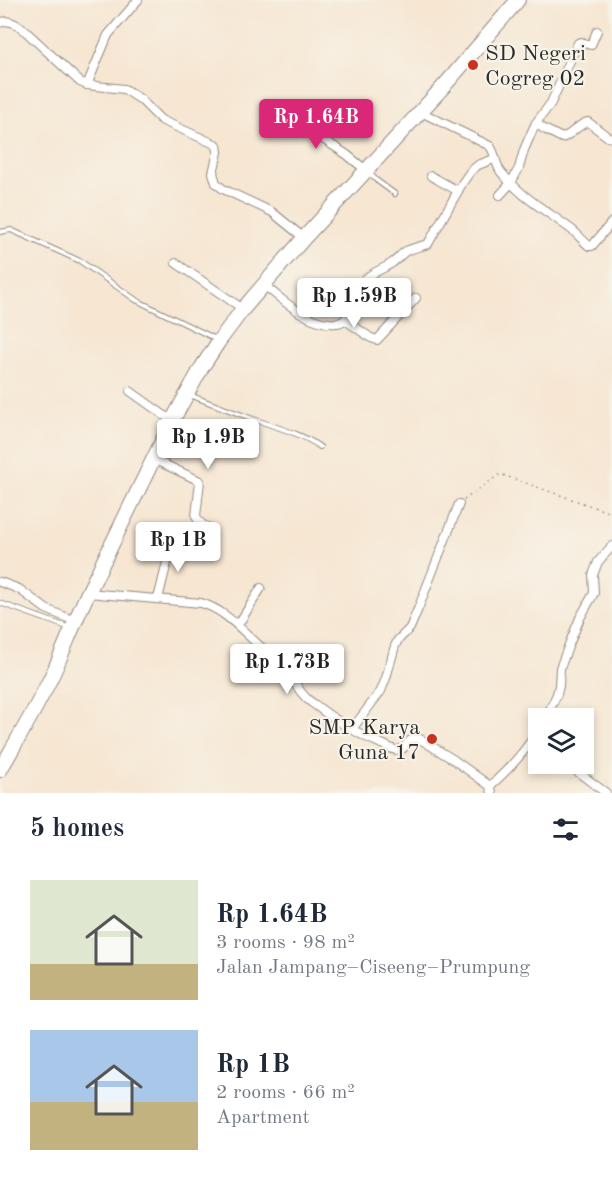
<!DOCTYPE html>
<html lang="en">
<head>
<meta charset="utf-8">
<style>
  body { margin:0; font-family:"Old Standard TT",serif; background:#f2f2f3; color:#1f2937; height:100vh; display:flex; flex-direction:column; font-size:22px; white-space:nowrap }
  * { box-sizing:border-box; margin:0 }
  p { font-size:20px; color:#747a83 }
  .icon { flex:none; width:33px; height:33px; fill:none; stroke:currentColor; stroke-width:2; stroke-linecap:round; stroke-linejoin:round }
  .map { position:relative; height:793px; overflow:hidden }
  .sheet { display:flex; flex-direction:column; background:#fff; flex:1 }
  .sheet>* { flex:none }
  .controls { position:absolute; left:528px; top:708px; display:grid; gap:12px }
  .controls a { display:grid; place-items:center; width:66px; height:66px; border-radius:0px; background:#fff; box-shadow:0 3px 9px #0003; font-size:30px }
  .price { position:absolute; translate:-50% -51px; padding:0 14px; border-radius:6px; background:#fff; color:#222; font-size:20px; line-height:39px; filter:drop-shadow(0 2px 3px #0008) }
  .price::after { content:''; position:absolute; left:50%; top:36px; width:18px; height:14px; margin-left:-9px; background:inherit; clip-path:polygon(0 0,100% 0,50% 100%) }
  .price.active { background:#db2777; color:#fff }
  ul { padding:0; list-style:none }
  li { display:flex; align-items:center; gap:18px; height:150px; padding:0 30px }
  li span { display:grid; place-items:center; flex:none; width:168px; height:120px; border-radius:0px; color:#555 }
  li>.icon { margin-inline-start:auto }
  span .icon { width:72px; height:72px; fill:#fffc; stroke-width:1 }
  li b { font-size:26px }
  h2 { display:flex; justify-content:space-between; align-items:center; height:72px; padding:0 30px; font-size:26px }
  .map>svg:first-child { display:block }
  .lines { fill:none; stroke-linecap:round; stroke-linejoin:round }
  .service-casing { stroke:#90887e; stroke-width:6 }
  .minor-casing { stroke:#90887e; stroke-width:10 }
  .primary-casing { stroke:#90887e; stroke-width:16 }
  .path { stroke:#90887e; stroke-width:1.5; stroke-dasharray:1.5 4.5; stroke-linecap:butt }
  .service { stroke:#fff; stroke-width:4 }
  .minor { stroke:#fff; stroke-width:8 }
  .primary { stroke:#fff; stroke-width:14 }
  .poi-dot { fill:#c8321e; stroke:#f7f3e8; stroke-width:2 }
  .labels { text-anchor:middle; stroke-width:4.5; stroke-linejoin:round; paint-order:stroke }
  .poi-label { font-size:22px; fill:#2b2b2b; stroke:#f7f3e8; text-anchor:start }
</style>
</head>
<body>
<div class="map">
<svg width="612" height="793" viewBox="0 0 612 793">
  <rect width="100%" height="100%" fill="#f7f3e8"/>
  <filter id="ink" filterUnits="userSpaceOnUse"><feTurbulence type="fractalNoise" baseFrequency=".0167" numOctaves="2"/><feDisplacementMap in="SourceGraphic" scale="12" xChannelSelector="R" yChannelSelector="G"/><feConvolveMatrix kernelMatrix="1 2 1 2 8 2 1 2 1" color-interpolation-filters="sRGB"/></filter>
  <filter id="wash" filterUnits="userSpaceOnUse"><feTurbulence type="fractalNoise" baseFrequency=".008" numOctaves="4" result="noise"/><feDisplacementMap in="SourceGraphic" scale="24" xChannelSelector="R" yChannelSelector="G"/><feGaussianBlur stdDeviation="1.35" result="paint"/><feColorMatrix in="noise" values="0 0 0 0 0 0 0 0 0 0 0 0 0 0 0 0 0 1.4 0 .05"/><feComposite in="paint" operator="in"/></filter>
  <g filter="url(#wash)">
    <rect width="100%" height="100%" fill="#f6e6d2"/>
  </g>
  <g filter="url(#ink)">
    <g class="lines">
      <defs>
        <g id="service">
          <polyline points="368,171 376,180 395,194"/>
          <polyline points="0,232 11,230 80,261 136,300 216,339"/>
          <path d="M190 395C212 404 234 412 256 420 278 428 301 433 320 447"/>
          <polyline points="0,603 70,628"/>
        </g>
        <g id="minor">
          <path d="M0 23C7 19 14 23 21 27L80 82 87 85 124 89 140 99 161 120 217 145 218 152 213 173 216 183 223 189 272 212 304 238"/>
          <polyline points="87,85 108,35 138,0"/>
          <polyline points="279,111 346,154 367,171"/>
          <path d="M421 112 490 146C496 154 495 164 501 172 519 195 545 210 568 227 576 232 582 240 589 246H592L612 222"/>
          <path d="M536 123 544 129 562 138C572 135 578 124 588 122L608 137 612 138"/>
          <polyline points="431,176 458,191"/>
          <polyline points="500,195 511,183 519,168 524,150 533,129 536,123 551,103 578,43 581,42 591,45 597,31"/>
          <polyline points="176,263 243,309"/>
          <path d="M264 285C282 300 311 326 336 323 339 323 342 322 344 320 354 312 353 293 361 283 369 273 382 270 392 263 397 260 401 254 406 251 413 248 421 246 428 244L463 182 470 172 478 165 494 159"/>
          <polyline points="345,320 371,338 377,340 416,298"/>
          <polyline points="130,391 172,421"/>
          <path d="M153 459 200 481 196 516C199 524 204 526 212 529"/>
          <polyline points="0,582 19,589 46,609 75,621"/>
          <path d="M88 593 201 603C226 610 243 632 262 648 273 658 284 666 295 675L297 678 296 685C300 691 305 698 311 702 333 719 359 735 384 745 388 747 393 750 397 750 408 751 405 736 420 739L454 760 490 786 492 793"/>
          <polyline points="158,599 172,542"/>
          <polyline points="238,625 261,588"/>
          <polyline points="546,718 557,694 559,686 560,668 570,642 580,618 594,593 593,575 598,562 612,546"/>
          <polyline points="352,729 381,691 386,678 395,646 398,640 410,628 418,609 459,504"/>
          <polyline points="567,764 606,793"/>
          <path d="M490 786C508 770 526 751 538 730"/>
        </g>
        <path id="primary" d="M0 770C19 737 39 704 55 669 66 644 76 618 88 593L172 421 202 367 219 341 243 309 304 238 444 86 518 0"/>
      </defs>
      <!-- service casing -->
      <use href="#service" class="service-casing"/>
      <!-- minor casing -->
      <use href="#minor" class="minor-casing"/>
      <!-- primary casing -->
      <use href="#primary" class="primary-casing"/>
      <!-- path -->
      <polyline class="path" points="464,500 500,474 611,513 612,512"/>
      <!-- service -->
      <use href="#service" class="service"/>
      <!-- minor -->
      <use href="#minor" class="minor"/>
      <!-- primary -->
      <use href="#primary" class="primary"/>
    </g>
  </g>
  <!-- markers -->
  <g class="poi-dot">
    <circle cx="473" cy="65" r="6"/>
    <circle cx="432" cy="739" r="6"/>
  </g>
  <g class="labels">
    <!-- poi labels -->
    <g class="poi-label">
      <text x="485" y="60">SD Negeri<tspan x="485" dy="25">Cogreg 02</tspan></text>
      <text x="420" y="734" text-anchor="end">SMP Karya<tspan x="420" dy="25">Guna 17</tspan></text>
    </g>
  </g>
</svg>
<div class="controls">
<a><svg class="icon" aria-label="layers" viewBox="0 0 24 24"><path d="M12 4l9 5-9 5-9-5zM3 14l9 5 9-5"/></svg></a>
</div>
<b class="price active" style="left:316px;top:150px">Rp 1.64B</b>
<b class="price" style="left:354px;top:329px">Rp 1.59B</b>
<b class="price" style="left:208px;top:470px">Rp 1.9B</b>
<b class="price" style="left:178px;top:573px">Rp 1B</b>
<b class="price" style="left:287px;top:695px">Rp 1.73B</b>
</div>
<section class="sheet">
<h2>5 homes<svg class="icon" aria-label="filters" viewBox="0 0 24 24"><path d="M4 7h16M4 17h16"/><circle cx="9" cy="7" r="2"/><circle cx="15" cy="17" r="2"/></svg></h2>
<ul>
<li><span style="background:linear-gradient(#dfe7d0 70%,#c2b280 0)"><svg class="icon" aria-label="home" viewBox="0 0 24 24"><path d="M3 11l9-7 9 7M6 9v11h12V9"/></svg></span><div><b>Rp 1.64B</b><p>3 rooms · 98 m²</p><p>Jalan Jampang–Ciseeng–Prumpung</p></div></li>
<li><span style="background:linear-gradient(#a9c7e8 60%,#c2b280 0)"><svg class="icon" aria-label="home" viewBox="0 0 24 24"><path d="M3 11l9-7 9 7M6 9v11h12V9"/></svg></span><div><b>Rp 1B</b><p>2 rooms · 66 m²</p><p>Apartment</p></div></li>
</ul>
</section>
</body>
</html>
